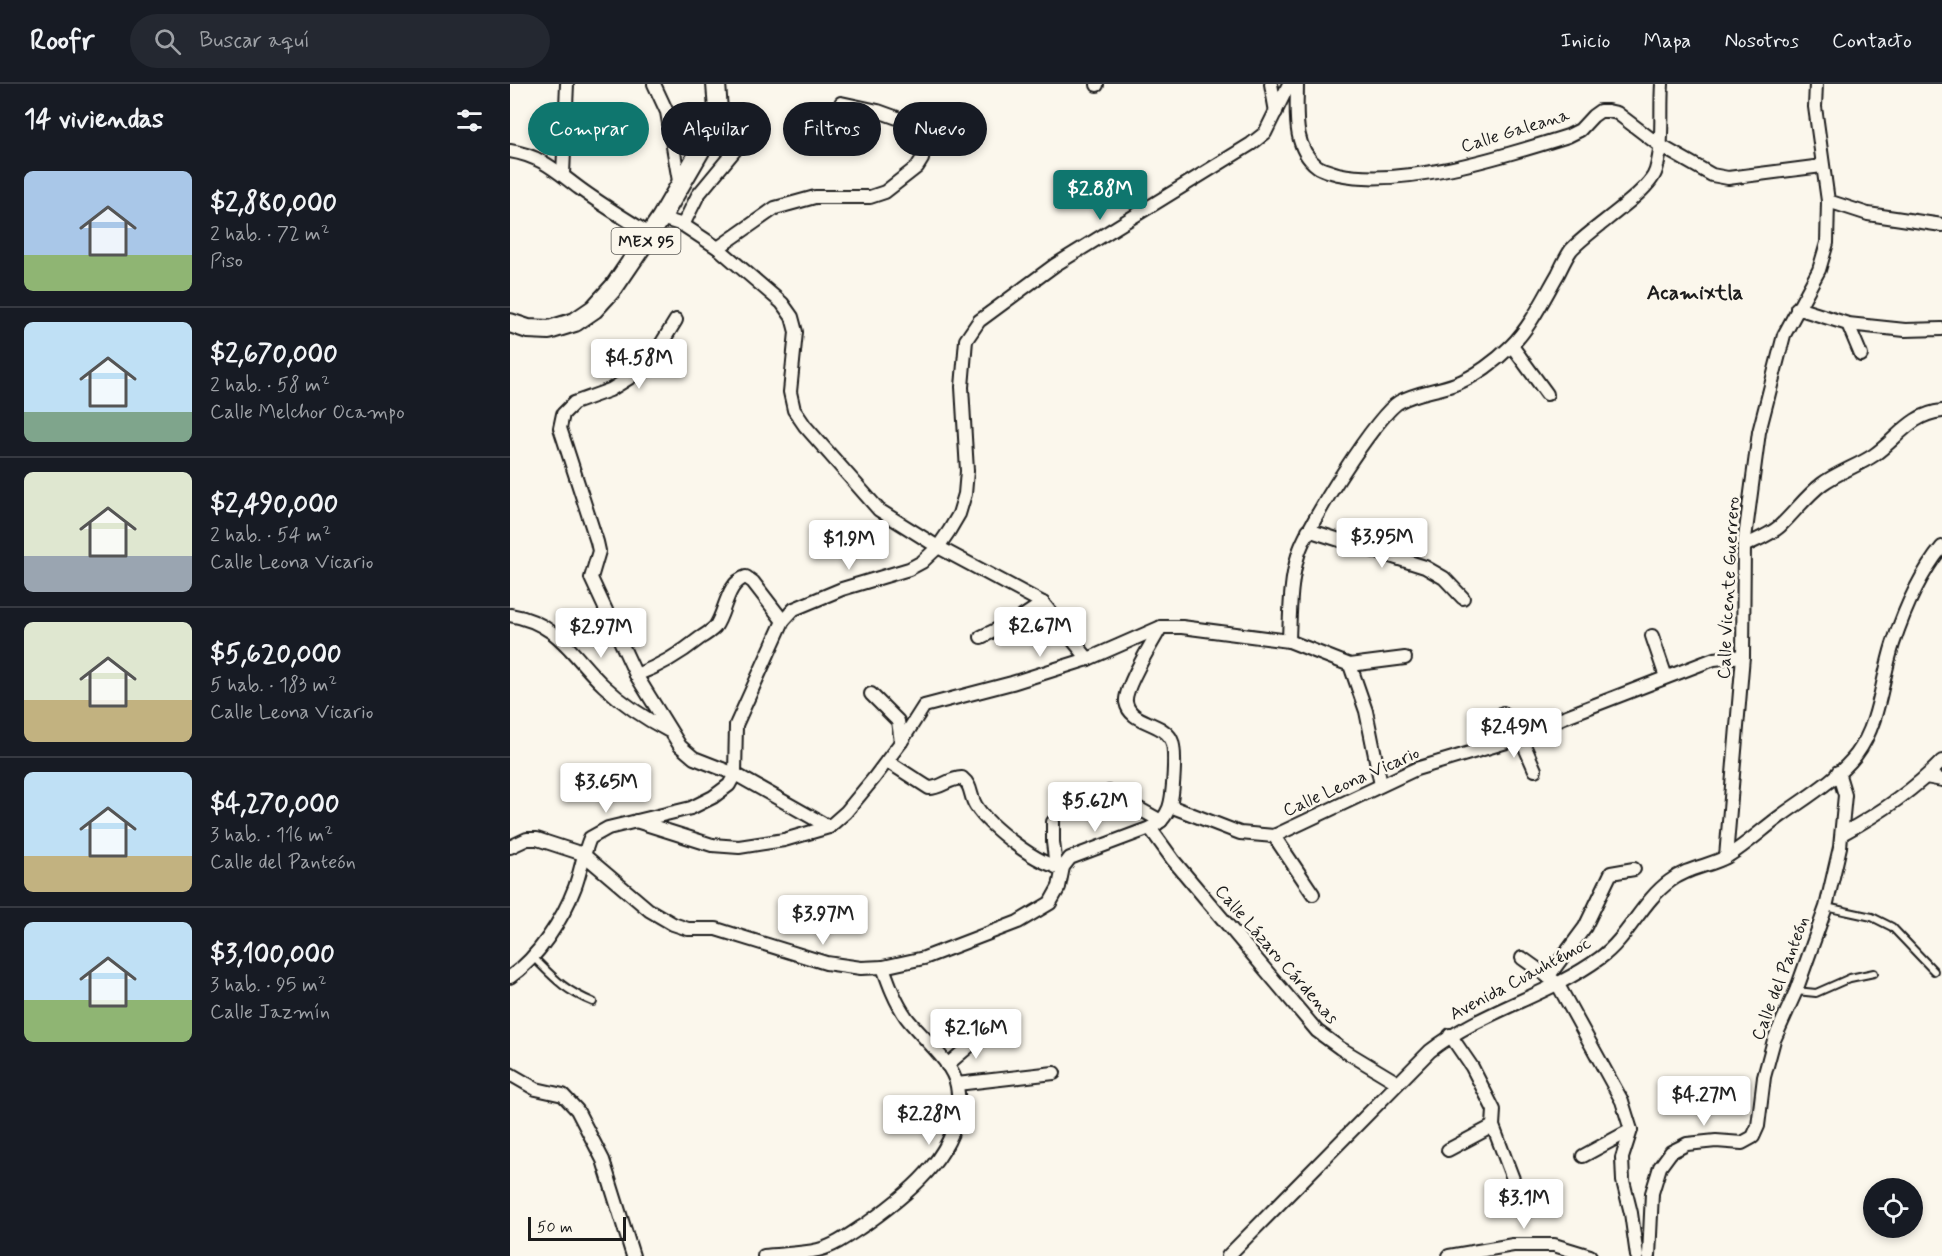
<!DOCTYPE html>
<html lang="es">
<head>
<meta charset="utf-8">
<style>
  body { margin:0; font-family:Mynerve,sans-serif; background:#242831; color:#f1f3f6; height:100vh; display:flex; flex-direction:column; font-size:22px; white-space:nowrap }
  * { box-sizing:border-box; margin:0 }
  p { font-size:20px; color:#9ea1a6 }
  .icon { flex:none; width:33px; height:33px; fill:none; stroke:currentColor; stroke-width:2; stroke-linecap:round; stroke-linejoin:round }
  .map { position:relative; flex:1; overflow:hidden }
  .panel { display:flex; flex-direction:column; background:#171b24; width:510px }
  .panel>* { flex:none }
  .banner { position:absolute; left:18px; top:18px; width:570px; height:54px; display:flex; gap:12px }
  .controls { position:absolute; left:1353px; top:1094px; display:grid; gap:12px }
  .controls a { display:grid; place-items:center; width:60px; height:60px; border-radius:50%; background:#171b24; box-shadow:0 3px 9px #0003; font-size:30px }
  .scale { position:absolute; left:18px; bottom:15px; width:98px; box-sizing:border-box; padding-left:6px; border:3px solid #1c1c1c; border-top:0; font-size:16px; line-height:21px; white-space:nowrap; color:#1c1c1c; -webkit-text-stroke:4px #fbf7ec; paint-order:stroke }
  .price { position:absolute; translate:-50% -51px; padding:0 14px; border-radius:6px; background:#fff; color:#222; font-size:20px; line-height:39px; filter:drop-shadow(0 2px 3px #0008) }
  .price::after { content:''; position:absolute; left:50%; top:36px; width:18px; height:14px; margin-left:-9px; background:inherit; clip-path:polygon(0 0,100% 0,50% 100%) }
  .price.current { background:#0f766e; color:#fff }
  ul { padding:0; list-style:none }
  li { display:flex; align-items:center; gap:18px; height:150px; padding:0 24px }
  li+li { border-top:2px solid #363941 }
  li span { display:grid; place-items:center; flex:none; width:168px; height:120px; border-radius:9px; color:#555 }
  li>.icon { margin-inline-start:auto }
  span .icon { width:72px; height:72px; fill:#fffc; stroke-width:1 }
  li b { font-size:26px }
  h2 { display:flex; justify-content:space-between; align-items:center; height:72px; padding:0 24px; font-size:26px }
  .tag { padding:0 21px; border-radius:27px; background:#171b24; box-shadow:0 3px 9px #0003; font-size:21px; line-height:54px }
  .tag.current { background:#0f766e; color:#fff }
  header { display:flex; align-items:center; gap:36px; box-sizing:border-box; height:84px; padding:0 30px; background:#171b24; border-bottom:2px solid #363941 }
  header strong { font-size:28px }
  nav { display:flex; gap:33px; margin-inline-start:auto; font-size:21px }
  .search { width:420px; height:54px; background:#242831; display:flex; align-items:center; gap:15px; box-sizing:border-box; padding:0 21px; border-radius:33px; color:#9ea1a6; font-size:22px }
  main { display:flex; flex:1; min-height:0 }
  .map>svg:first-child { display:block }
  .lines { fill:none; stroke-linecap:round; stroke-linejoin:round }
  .service-casing { stroke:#1c1c1c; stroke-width:10 }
  .minor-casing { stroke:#1c1c1c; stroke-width:16 }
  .primary-casing { stroke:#1c1c1c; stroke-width:22 }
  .service { stroke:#fbf7ec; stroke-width:6 }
  .minor { stroke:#fbf7ec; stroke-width:12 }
  .primary { stroke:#fbf7ec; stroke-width:18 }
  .labels { text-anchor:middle; stroke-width:5; stroke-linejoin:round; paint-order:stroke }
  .shield { fill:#fbf7ec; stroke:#5f5e5a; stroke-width:1.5 }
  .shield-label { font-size:16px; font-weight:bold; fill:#1c1c1c }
  .street-label { font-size:18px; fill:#1c1c1c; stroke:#fbf7ec }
  .quarter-label { font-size:21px; font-weight:bold; fill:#1c1c1c; stroke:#fbf7ec }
</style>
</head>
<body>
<header>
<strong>Roofr</strong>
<div class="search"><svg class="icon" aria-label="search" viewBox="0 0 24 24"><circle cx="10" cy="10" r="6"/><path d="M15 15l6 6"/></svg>Buscar aquí</div>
<nav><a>Inicio</a><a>Mapa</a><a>Nosotros</a><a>Contacto</a></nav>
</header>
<main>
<section class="panel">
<h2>14 viviendas<svg class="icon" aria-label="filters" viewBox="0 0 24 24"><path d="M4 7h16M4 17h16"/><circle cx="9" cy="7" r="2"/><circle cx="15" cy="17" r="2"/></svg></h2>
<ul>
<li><span style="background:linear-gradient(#a9c7e8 70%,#8fb573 0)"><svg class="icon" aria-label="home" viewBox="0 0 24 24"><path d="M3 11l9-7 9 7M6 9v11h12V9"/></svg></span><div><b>$2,880,000</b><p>2 hab. · 72 m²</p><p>Piso</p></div></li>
<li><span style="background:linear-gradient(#bfe0f5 75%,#7fa58c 0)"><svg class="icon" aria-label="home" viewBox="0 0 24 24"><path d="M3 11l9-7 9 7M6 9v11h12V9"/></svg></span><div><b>$2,670,000</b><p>2 hab. · 58 m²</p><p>Calle Melchor Ocampo</p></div></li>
<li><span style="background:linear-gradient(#dfe7d0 70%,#9aa5b1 0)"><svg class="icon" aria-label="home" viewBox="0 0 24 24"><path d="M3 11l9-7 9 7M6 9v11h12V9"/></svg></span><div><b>$2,490,000</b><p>2 hab. · 54 m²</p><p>Calle Leona Vicario</p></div></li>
<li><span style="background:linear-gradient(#dfe7d0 65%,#c2b280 0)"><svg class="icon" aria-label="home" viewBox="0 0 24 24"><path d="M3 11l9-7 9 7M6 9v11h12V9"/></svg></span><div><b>$5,620,000</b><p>5 hab. · 183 m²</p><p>Calle Leona Vicario</p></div></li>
<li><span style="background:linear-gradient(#bfe0f5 70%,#c2b280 0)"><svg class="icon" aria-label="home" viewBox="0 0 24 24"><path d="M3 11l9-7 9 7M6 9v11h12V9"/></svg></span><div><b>$4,270,000</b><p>3 hab. · 116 m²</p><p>Calle del Panteón</p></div></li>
<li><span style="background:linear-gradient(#bfe0f5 65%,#8fb573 0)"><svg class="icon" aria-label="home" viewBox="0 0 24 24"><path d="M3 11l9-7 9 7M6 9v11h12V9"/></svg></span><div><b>$3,100,000</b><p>3 hab. · 95 m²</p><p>Calle Jazmín</p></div></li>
</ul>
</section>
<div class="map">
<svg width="1432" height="1172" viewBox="0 0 1432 1172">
  <rect width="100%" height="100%" fill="#fbf7ec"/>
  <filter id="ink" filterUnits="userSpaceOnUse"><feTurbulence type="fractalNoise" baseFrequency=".0167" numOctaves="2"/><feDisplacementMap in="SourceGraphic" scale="12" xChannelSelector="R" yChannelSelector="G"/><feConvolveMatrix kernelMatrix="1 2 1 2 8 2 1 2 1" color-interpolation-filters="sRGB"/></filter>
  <g filter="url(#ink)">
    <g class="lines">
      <defs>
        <g id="service">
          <polyline points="1316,823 1362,833 1382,843 1424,887"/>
          <path d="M23 873C45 895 54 906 83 918"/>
          <polyline points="1286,907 1306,909 1340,894 1364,889"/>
        </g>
        <g id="minor">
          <polyline points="144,0 157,28 170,103"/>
          <polyline points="761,0 766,28"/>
          <path d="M787 0C787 27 782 63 807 82 812 86 822 88 828 90 894 104 994 72 1058 52L1070 46 1083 32 1090 27H1098L1107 29 1149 61 1202 91 1218 94 1312 82"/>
          <polyline points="587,1 587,0"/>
          <path d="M0 67C31 72 46 87 69 104 92 121 117 136 141 151"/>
          <polyline points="53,90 57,0"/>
          <polyline points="1318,117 1358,130 1432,141"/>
          <polyline points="151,134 173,141 208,164 265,124 305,113 360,113 375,108 407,83 412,75 413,66 408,48 393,36 368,27 331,19"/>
          <polyline points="173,141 188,111 245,42"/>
          <polyline points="208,164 272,219 282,233 286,248 280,308 284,326 295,342 369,426 428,463 533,519 578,575"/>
          <polyline points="1287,224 1338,240 1395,246 1432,245"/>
          <polyline points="166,236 145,270 132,286 100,306 64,319 53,330 50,344 87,458 89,467 81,494 126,591 170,662 184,674 225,690 319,743"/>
          <polyline points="1338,240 1351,271"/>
          <polyline points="1002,262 1037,310"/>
          <polyline points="798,446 915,483 934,494 953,514"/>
          <path d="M1234 462C1246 456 1260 451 1270 442 1285 428 1296 412 1312 400 1328 388 1348 382 1364 371 1388 354 1401 330 1432 327"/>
          <path d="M0 531C49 539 62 572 94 602 113 620 136 635 159 647"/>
          <polyline points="1142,552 1156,593"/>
          <polyline points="471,553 509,535 533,519"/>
          <path d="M779 557C780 528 780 496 789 468 798 440 866 332 889 318 906 308 927 307 945 300 965 293 987 276 1001 262 1021 242 1034 214 1048 190 1052 182 1056 173 1061 166 1079 145 1140 109 1146 86 1154 59 1150 28 1152 0"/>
          <polyline points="840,581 895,574"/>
          <path d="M126 591C150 582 170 570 190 554 195 551 201 547 205 543 216 528 216 499 236 493L243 498 273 537"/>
          <polyline points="361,610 388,637 391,658"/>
          <polyline points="993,629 1000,657"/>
          <polyline points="1010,652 1025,686"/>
          <path d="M377 677 419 704C432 704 437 695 452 694 463 703 459 711 466 722 479 742 529 783 553 783"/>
          <polyline points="1416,693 1432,696"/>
          <polyline points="599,708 651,737"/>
          <polyline points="660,722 730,749 764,752 906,685 1000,657 1054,633 1204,575 1233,572"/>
          <polyline points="126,737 202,761 229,763 274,756 319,743 336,728 364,694 391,658 414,622 502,599 578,575 651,543 672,543 779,557 840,581 856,627 871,701"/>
          <polyline points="543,738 543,758 546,783"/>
          <polyline points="640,744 663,776 807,947 830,964 888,999"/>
          <path d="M1332 750C1367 731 1404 706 1432 677"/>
          <polyline points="764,752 803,810"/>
          <path d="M0 763 17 755H27L73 770 139 826 163 840 178 845H206L316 879 351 884 373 883 414 874 508 838 540 819 549 803 553 783 560 774 640 744C650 739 655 734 659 724 663 713 667 665 661 655 651 637 620 640 616 618 614 604 643 557 651 543"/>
          <polyline points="1216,773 1233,572 1234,462 1249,348 1274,251 1309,186 1317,159 1318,117 1305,23 1306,0"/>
          <polyline points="1012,874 1047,899 1112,1017 1121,1046 1112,1074 1113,1097 1121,1129 1127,1172"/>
          <path d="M0 893C28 874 53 835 65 803 71 787 73 770 80 754L98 744 181 724 203 713 219 701 225 690 226 641 273 537 284 525 332 505 399 485 412 478 428 463 439 447 449 430 455 410 457 387 452 303 456 256 469 237 545 181 741 60 755 49 779 0"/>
          <polyline points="1038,893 1075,843 1101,789 1124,785"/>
          <polyline points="940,951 962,983 984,1026 983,1042 1003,1095"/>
          <polyline points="437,981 476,948"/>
          <polyline points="0,990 26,1005 53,1011 67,1026 93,1076 123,1172"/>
          <polyline points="447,1000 544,989"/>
          <polyline points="938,1066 983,1042"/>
          <polyline points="1073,1072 1121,1046"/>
          <path d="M254 1172C271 1170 291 1170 308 1166 325 1162 342 1149 356 1140 400 1109 458 1063 447 1002 443 978 410 952 396 933 385 917 379 900 373 883"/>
          <path d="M718 1172 920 967C971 927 1038 912 1090 874 1118 854 1132 817 1160 797 1178 783 1201 782 1218 772 1237 760 1254 744 1272 731 1297 713 1327 695 1346 671 1370 639 1371 597 1383 560 1394 527 1410 490 1432 463"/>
          <polyline points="939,1172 1003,1161 1044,1161 1080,1172"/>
          <polyline points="1139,1172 1142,1109 1150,1083 1161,1068 1177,1060 1206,1057 1232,1059 1243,1053 1248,1042 1254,993 1264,956 1286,907 1316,823 1330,763 1335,711 1328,688"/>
        </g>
        <polyline id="primary" points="0,239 18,245 39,246 65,238 84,225 104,203 151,134 201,48 208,26 206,0"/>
      </defs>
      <!-- service casing -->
      <use href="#service" class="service-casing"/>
      <!-- minor casing -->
      <use href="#minor" class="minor-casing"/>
      <!-- primary casing -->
      <use href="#primary" class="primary-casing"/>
      <!-- service -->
      <use href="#service" class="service"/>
      <!-- minor -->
      <use href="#minor" class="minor"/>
      <!-- primary -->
      <use href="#primary" class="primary"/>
    </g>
  </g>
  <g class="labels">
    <!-- shield labels -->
    <rect class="shield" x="101.5" y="144" width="69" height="26" rx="4.5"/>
    <g class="shield-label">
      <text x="136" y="163">MEX 95</text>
    </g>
    <!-- street labels -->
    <g class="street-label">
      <text transform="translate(1005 46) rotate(-17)" y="6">Calle Galeana</text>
      <text transform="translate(1218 504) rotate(-87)" y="6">Calle Vicente Guerrero</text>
      <text transform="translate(841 697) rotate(-24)" y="6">Calle Leona Vicario</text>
      <text transform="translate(767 870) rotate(49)" y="6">Calle Lázaro Cárdenas</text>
      <text transform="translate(1010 894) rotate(-28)" y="6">Avenida Cuauhtémoc</text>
      <text transform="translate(1270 894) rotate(-69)" y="6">Calle del Panteón</text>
    </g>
    <!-- quarter labels -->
    <g class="quarter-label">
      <text x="1185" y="215">Acamixtla</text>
    </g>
  </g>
</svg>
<div class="controls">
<a><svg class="icon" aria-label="locate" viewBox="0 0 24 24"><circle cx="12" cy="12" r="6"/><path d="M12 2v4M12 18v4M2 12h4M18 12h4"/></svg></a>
</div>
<div class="scale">50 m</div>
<b class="price current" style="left:590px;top:137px">$2.88M</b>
<b class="price" style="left:129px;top:306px">$4.58M</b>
<b class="price" style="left:872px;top:485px">$3.95M</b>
<b class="price" style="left:339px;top:487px">$1.9M</b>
<b class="price" style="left:530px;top:574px">$2.67M</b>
<b class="price" style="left:91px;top:575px">$2.97M</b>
<b class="price" style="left:1004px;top:675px">$2.49M</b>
<b class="price" style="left:96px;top:730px">$3.65M</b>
<b class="price" style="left:585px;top:749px">$5.62M</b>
<b class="price" style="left:313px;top:862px">$3.97M</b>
<b class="price" style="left:466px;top:976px">$2.16M</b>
<b class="price" style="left:1194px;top:1043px">$4.27M</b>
<b class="price" style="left:419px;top:1062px">$2.28M</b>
<b class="price" style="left:1014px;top:1146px">$3.1M</b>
<div class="banner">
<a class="tag current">Comprar</a>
<a class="tag">Alquilar</a>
<a class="tag">Filtros</a>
<a class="tag">Nuevo</a>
</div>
</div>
</main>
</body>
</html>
